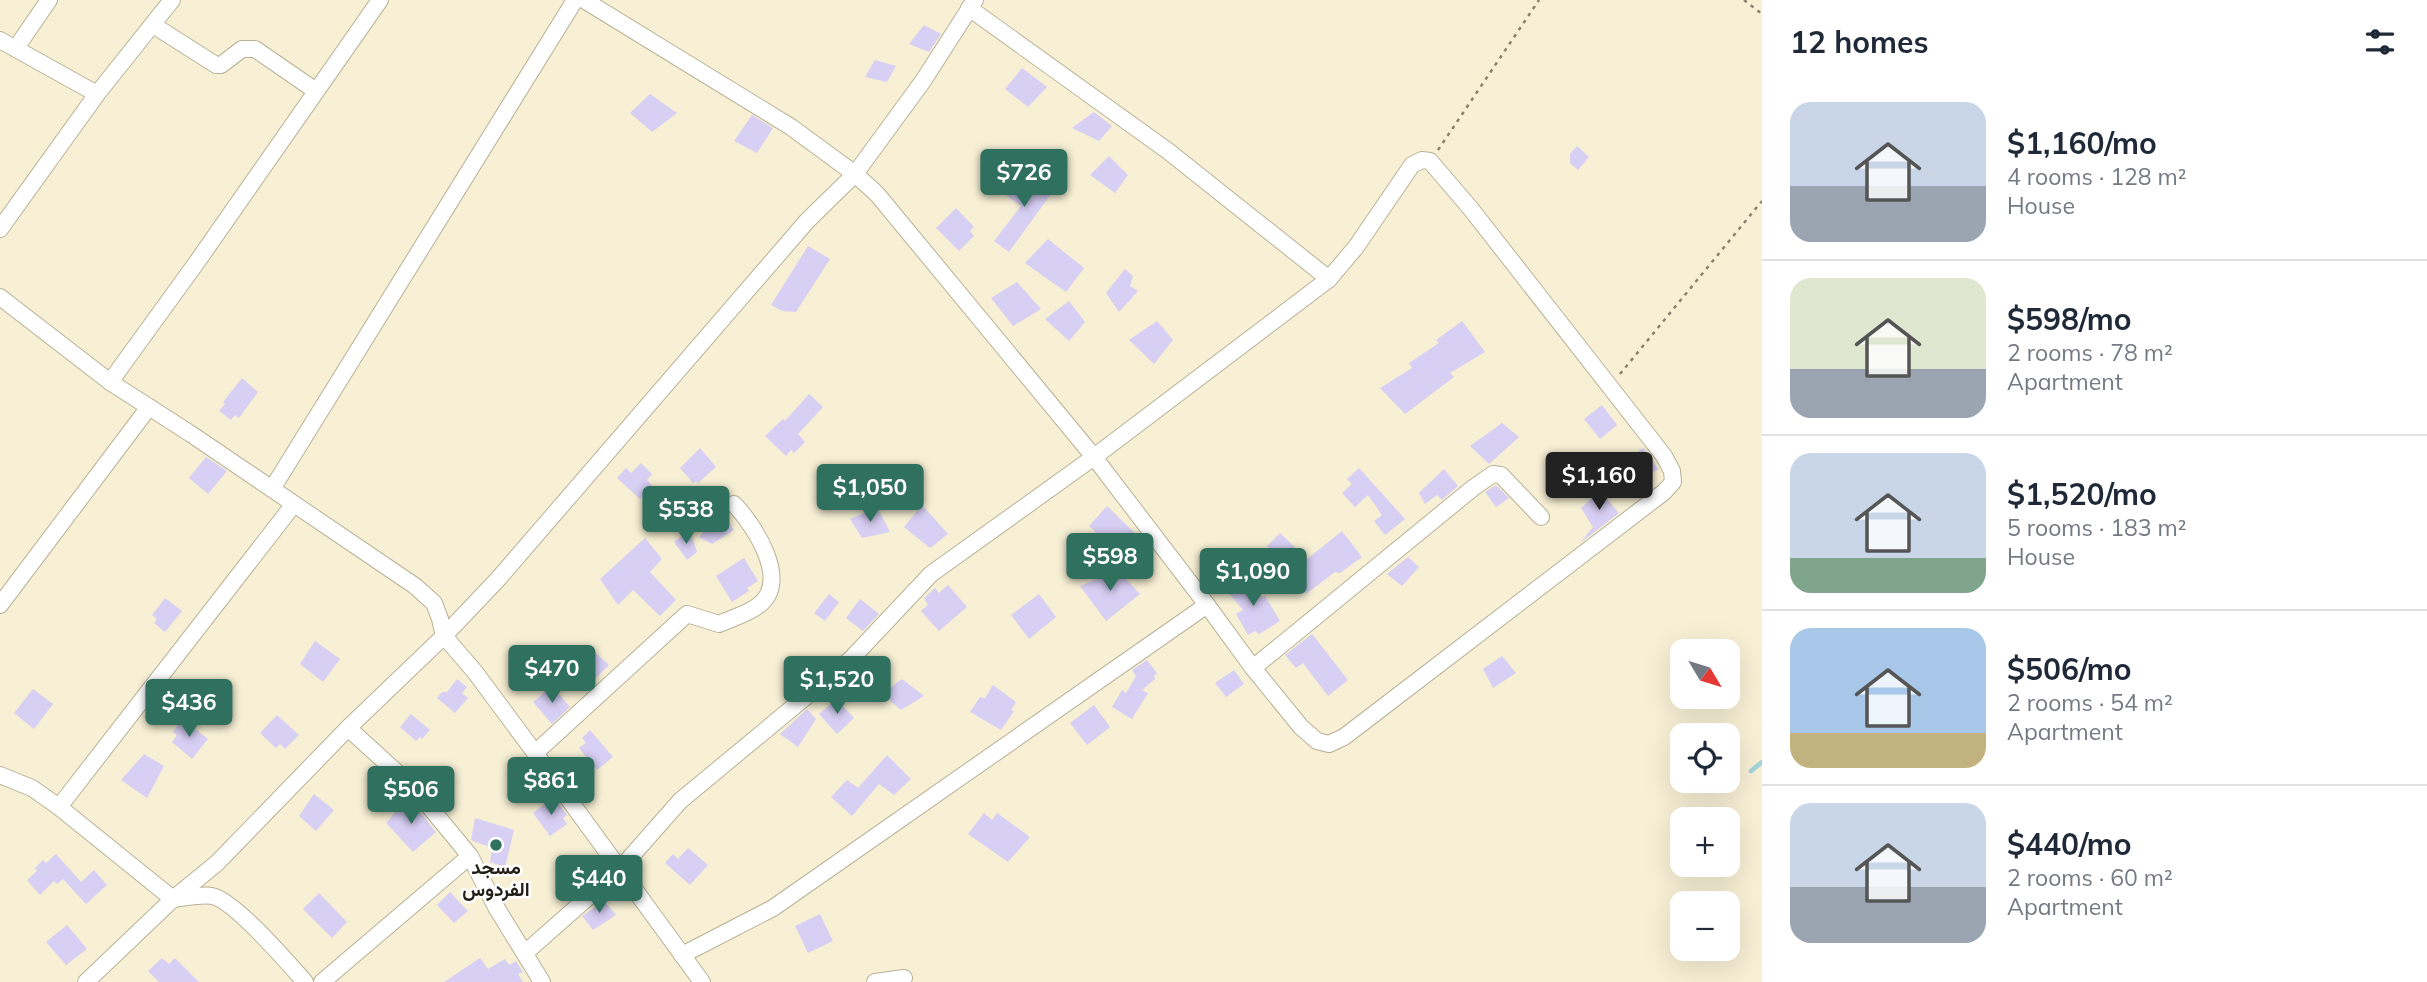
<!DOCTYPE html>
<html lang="en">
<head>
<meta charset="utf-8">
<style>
  body { margin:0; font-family:Mulish,Vazirmatn,sans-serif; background:#f6f6f7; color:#1f2937; height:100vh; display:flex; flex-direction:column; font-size:26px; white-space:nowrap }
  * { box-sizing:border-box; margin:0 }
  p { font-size:23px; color:#747a83 }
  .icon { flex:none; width:38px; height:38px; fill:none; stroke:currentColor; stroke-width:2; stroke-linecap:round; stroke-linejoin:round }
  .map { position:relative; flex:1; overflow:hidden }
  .details { display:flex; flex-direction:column; background:#fff; width:665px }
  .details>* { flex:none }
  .needle { width:46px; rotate:128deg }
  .buttons { position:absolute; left:1670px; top:639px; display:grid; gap:14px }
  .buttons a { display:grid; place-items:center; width:70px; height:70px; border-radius:14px; background:#fff; box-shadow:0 7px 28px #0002; font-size:35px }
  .price { position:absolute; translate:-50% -60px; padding:0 16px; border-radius:7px; background:#30705e; color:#fff; font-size:23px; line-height:46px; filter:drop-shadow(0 2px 4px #0008) }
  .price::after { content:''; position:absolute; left:50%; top:42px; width:21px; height:16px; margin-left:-10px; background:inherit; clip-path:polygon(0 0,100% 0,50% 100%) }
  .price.on { background:#222; color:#fff }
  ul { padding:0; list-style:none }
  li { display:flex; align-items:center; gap:21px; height:175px; padding:0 28px }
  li+li { border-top:2px solid #e0e1e3 }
  li span { display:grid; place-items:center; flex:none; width:196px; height:140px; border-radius:21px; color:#555 }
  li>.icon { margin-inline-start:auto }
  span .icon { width:84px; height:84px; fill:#fffc; stroke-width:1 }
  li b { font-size:30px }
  h2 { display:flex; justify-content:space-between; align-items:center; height:84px; padding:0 28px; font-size:30px }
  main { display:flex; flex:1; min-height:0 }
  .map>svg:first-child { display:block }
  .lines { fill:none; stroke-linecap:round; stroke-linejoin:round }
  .stream { stroke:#a3d4d8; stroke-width:4.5 }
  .building { fill:#d8cff4 }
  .street-casing { stroke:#b7b197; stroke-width:18 }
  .path { stroke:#888371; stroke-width:2.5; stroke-dasharray:3.5 5; stroke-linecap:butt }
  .street { stroke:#fff; stroke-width:16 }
  .poi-dot { fill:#30705e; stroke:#fff; stroke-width:2.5 }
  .labels { text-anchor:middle; stroke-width:5; stroke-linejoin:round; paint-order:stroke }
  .poi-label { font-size:19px; font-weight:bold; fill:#211e15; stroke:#fff }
</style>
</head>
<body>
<main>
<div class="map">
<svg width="1762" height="982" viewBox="0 0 1762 982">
  <rect width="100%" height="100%" fill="#f7f0d5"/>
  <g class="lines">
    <!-- stream -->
    <polyline class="stream" points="1751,771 1762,762"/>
  </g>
  <!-- building -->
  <g class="building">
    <polygon points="924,25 941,34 929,52 909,44"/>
    <polygon points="875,60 896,66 887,82 865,77"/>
    <polygon points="1022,68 1047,87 1028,107 1005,89"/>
    <polygon points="650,94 677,113 652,132 630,113"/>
    <polygon points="1094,112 1112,126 1099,141 1072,128"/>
    <polygon points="752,115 773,128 757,153 734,141"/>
    <polygon points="1577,146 1589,157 1578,170 1570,163 1570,154"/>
    <polygon points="1109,156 1128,175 1115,193 1090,175"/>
    <polygon points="1030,171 1054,190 1009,252 994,241 1021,206 1007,196"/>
    <polygon points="956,208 974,227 970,231 974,236 959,251 936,228"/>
    <polygon points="1048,239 1084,268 1066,292 1025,263"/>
    <polygon points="808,246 830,259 796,312 782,311 771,305"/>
    <polygon points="1125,269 1133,276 1130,286 1138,291 1119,312 1106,293"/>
    <polygon points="1017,282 1041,309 1013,326 991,298"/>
    <polygon points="1069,301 1085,322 1069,341 1045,319"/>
    <polygon points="1157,321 1173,340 1154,364 1129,340"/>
    <polygon points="1462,321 1485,352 1450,373 1454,377 1405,414 1380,388 1412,368 1409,363 1439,343 1436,340"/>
    <polygon points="242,378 258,392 239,418 235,415 231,420 219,411 225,404 223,402"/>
    <polygon points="809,394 823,407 798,434 805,442 794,453 791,450 786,456 765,436 783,419 785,421"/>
    <polygon points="1602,405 1617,425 1600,439 1584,419"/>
    <polygon points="1502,423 1519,437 1489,464 1470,446"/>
    <polygon points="700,448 716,467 698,483 696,481 693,483 680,468"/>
    <polygon points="1643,448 1658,469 1636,485 1621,464"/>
    <polygon points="206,457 227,471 208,494 189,478"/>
    <polygon points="641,463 652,474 647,480 652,485 640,499 617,478 626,468 631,473"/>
    <polygon points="1359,468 1405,519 1385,535 1374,521 1382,515 1368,495 1355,507 1342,493 1352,484 1347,479"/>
    <polygon points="1444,469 1458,486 1442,500 1437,495 1425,504 1419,493"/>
    <polygon points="1496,485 1509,498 1496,507 1485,492"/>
    <polygon points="1600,491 1619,513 1580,543 1593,527 1581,508"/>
    <polygon points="922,505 948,534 930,548 904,527"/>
    <polygon points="1107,506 1136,534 1138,533 1150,548 1130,566 1108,540 1106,542 1089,526"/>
    <polygon points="877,507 890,532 862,538 850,519"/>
    <polygon points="713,516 723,521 726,519 734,530 712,544 699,537 707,528"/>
    <polygon points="1342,531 1362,557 1340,573 1335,572 1306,594 1293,576 1296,574 1267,546 1280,533 1307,559"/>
    <polygon points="686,533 689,537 692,537 697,552 687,560 674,542"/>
    <polygon points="645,538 662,559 650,572 676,600 660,616 633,590 618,605 600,579"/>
    <polygon points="1408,557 1419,567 1402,586 1387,574"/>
    <polygon points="744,558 758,581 747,588 749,591 732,602 716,576"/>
    <polygon points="1115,568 1140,594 1106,621 1080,586 1104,576"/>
    <polygon points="1242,578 1246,583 1248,581 1263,598 1265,596 1280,621 1259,634 1255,631 1248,635 1236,614 1243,610 1227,591"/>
    <polygon points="948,585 967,607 939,631 921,611 928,605 924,598 935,588 939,593"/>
    <polygon points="829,594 839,602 825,621 814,613"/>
    <polygon points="1039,594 1056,617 1029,639 1011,615"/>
    <polygon points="165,598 182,611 165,632 154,623 157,619 152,615"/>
    <polygon points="860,599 879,614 863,631 846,618"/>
    <polygon points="1312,634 1348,680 1328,696 1303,663 1296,668 1285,655"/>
    <polygon points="315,641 340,659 323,682 300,664"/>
    <polygon points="589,647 609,665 596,678 576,658"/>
    <polygon points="1502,656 1516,673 1493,688 1483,669"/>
    <polygon points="1147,660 1157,673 1154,676 1155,679 1142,690 1148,693 1132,719 1112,707 1122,690 1126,693 1136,676 1132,670"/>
    <polygon points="1234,670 1244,684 1226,697 1215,683"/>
    <polygon points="457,679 467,687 462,693 468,698 455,713 437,698 442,692 447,692"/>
    <polygon points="902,679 924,696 901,710 882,694"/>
    <polygon points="993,685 1016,702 1011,710 1014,711 1001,730 970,712 980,697 985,698"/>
    <polygon points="552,686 570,707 552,724 533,702"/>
    <polygon points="33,689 53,704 34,729 14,713"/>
    <polygon points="836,699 854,718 837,734 819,714"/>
    <polygon points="1094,705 1110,727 1087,745 1070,723"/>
    <polygon points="807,709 816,719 798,747 780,734"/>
    <polygon points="411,714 430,730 422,739 420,737 416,741 400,727"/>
    <polygon points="277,715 299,735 285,749 280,744 276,748 260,733"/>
    <polygon points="182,719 208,739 192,759 172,742 177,735 173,732"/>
    <polygon points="590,730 613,757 597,770 579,748 586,743 582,738"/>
    <polygon points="144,754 164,766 147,798 121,780"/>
    <polygon points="887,755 911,779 894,795 879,784 852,816 831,797 847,780 858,788"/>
    <polygon points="314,794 334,810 316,831 299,816"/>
    <polygon points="408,797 436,832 413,852 386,823"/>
    <polygon points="554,797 567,815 563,818 567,824 550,836 533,813"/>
    <polygon points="984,813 992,820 997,813 1030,837 1008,862 968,834"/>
    <polygon points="475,818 514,830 505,867 490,862 492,848 471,840"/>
    <polygon points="688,848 708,865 690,885 665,863 673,854 678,859"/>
    <polygon points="56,854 81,882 94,870 107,885 86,904 63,879 57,884 54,881 40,895 27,880 37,871 35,868 43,860 46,863"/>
    <polygon points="450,892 468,911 454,923 437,905"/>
    <polygon points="319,893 347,922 332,938 303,909"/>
    <polygon points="604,901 616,915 593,930 582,916"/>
    <polygon points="820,914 833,941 808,953 795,926"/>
    <polygon points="67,925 87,949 66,965 46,942"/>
    <polygon points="162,958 169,964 175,958 199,982 159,982 148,971"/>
    <polygon points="480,958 488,969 505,959 509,965 516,961 523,972 518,974 523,982 444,982"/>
  </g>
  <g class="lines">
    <defs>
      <g id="street">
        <polyline points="584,0 791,127 855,174 923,81 975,0"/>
        <polyline points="969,8 1168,151 1329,279"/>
        <polyline points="153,25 216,65 221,65 242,49 255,49 316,91"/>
        <polyline points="0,40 97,94"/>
        <polyline points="16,48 49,0"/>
        <polyline points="0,229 97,94 172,0"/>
        <polyline points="0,297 110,382 191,434 415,586 434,603 440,619 444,636 475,672 535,753 702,982"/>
        <polyline points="110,382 197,262 380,0"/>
        <polyline points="272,489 575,0"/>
        <polyline points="0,605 149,407"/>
        <polyline points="1253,668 1473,488 1493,474 1501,475 1541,517"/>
        <polyline points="348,728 414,788 470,856 496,907 542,982"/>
        <path d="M535 753 687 614 719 624C732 618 748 614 759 605 791 581 754 525 734 504"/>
        <path d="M0 775 32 788 59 807 173 899C185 898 201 894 212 896 234 900 289 964 305 982"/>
        <polyline points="59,807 294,504"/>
        <polyline points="682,955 773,908 1207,605"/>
        <polyline points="86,982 173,899 217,863 348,728 444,636 499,578 807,221 855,174 877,194 1094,457 1207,605 1253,668 1301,727 1317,741 1329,744 1344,737 1664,492 1673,482 1672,471 1664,456 1471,209 1430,161 1422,160 1412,165 1356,247 1329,279 1094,457 931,574 850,660 680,801 620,869 525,953"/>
        <polyline points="322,982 470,856"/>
        <polyline points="875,982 904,978"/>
      </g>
    </defs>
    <!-- street casing -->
    <use href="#street" class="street-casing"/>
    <!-- path -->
    <g class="path">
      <polyline points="1744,0 1762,14"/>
      <polyline points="1438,150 1539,0"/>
      <polyline points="1620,374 1762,201"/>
    </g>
    <!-- street -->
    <use href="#street" class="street"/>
  </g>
  <!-- markers -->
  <circle class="poi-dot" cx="496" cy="845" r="7"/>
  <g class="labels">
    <!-- poi labels -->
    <g class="poi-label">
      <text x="496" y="874">مسجد<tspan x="496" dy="22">الفردوس</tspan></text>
    </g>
  </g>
</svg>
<div class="buttons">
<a><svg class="needle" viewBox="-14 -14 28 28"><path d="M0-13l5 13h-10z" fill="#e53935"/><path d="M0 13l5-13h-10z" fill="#747a83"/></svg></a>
<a><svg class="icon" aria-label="locate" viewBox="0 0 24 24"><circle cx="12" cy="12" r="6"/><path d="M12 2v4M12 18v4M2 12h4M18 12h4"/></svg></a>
<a>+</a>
<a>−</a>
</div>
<b class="price" style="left:1024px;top:209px">$726</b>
<b class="price on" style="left:1599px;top:512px">$1,160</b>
<b class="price" style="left:870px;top:524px">$1,050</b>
<b class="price" style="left:686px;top:546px">$538</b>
<b class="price" style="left:1110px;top:593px">$598</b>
<b class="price" style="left:1253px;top:608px">$1,090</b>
<b class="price" style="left:552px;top:705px">$470</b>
<b class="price" style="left:837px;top:716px">$1,520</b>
<b class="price" style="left:189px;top:739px">$436</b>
<b class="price" style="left:551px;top:817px">$861</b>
<b class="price" style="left:411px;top:826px">$506</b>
<b class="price" style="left:599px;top:915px">$440</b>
</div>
<section class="details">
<h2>12 homes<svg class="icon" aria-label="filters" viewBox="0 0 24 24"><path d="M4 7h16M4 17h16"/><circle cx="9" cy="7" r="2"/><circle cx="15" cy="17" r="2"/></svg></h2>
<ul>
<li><span style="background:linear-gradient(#c9d6e8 60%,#9aa5b1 0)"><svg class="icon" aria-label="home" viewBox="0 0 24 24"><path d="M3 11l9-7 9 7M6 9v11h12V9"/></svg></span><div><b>$1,160/mo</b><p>4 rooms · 128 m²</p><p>House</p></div></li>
<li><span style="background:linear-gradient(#dfe7d0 65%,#9aa5b1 0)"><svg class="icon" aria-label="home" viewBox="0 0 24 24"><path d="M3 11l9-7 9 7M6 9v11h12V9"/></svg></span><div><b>$598/mo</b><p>2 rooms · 78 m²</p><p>Apartment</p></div></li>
<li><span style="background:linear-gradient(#c9d6e8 75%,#7fa58c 0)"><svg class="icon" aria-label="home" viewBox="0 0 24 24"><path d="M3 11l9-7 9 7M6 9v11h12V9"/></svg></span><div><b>$1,520/mo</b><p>5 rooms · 183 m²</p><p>House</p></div></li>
<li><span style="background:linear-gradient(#a9c7e8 75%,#c2b280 0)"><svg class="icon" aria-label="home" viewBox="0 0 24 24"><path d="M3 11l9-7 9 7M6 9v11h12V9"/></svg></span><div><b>$506/mo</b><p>2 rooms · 54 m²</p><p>Apartment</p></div></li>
<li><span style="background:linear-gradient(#c9d6e8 60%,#9aa5b1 0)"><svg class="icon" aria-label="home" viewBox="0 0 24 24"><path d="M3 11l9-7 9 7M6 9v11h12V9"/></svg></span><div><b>$440/mo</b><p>2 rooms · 60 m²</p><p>Apartment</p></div></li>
</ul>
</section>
</main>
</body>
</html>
